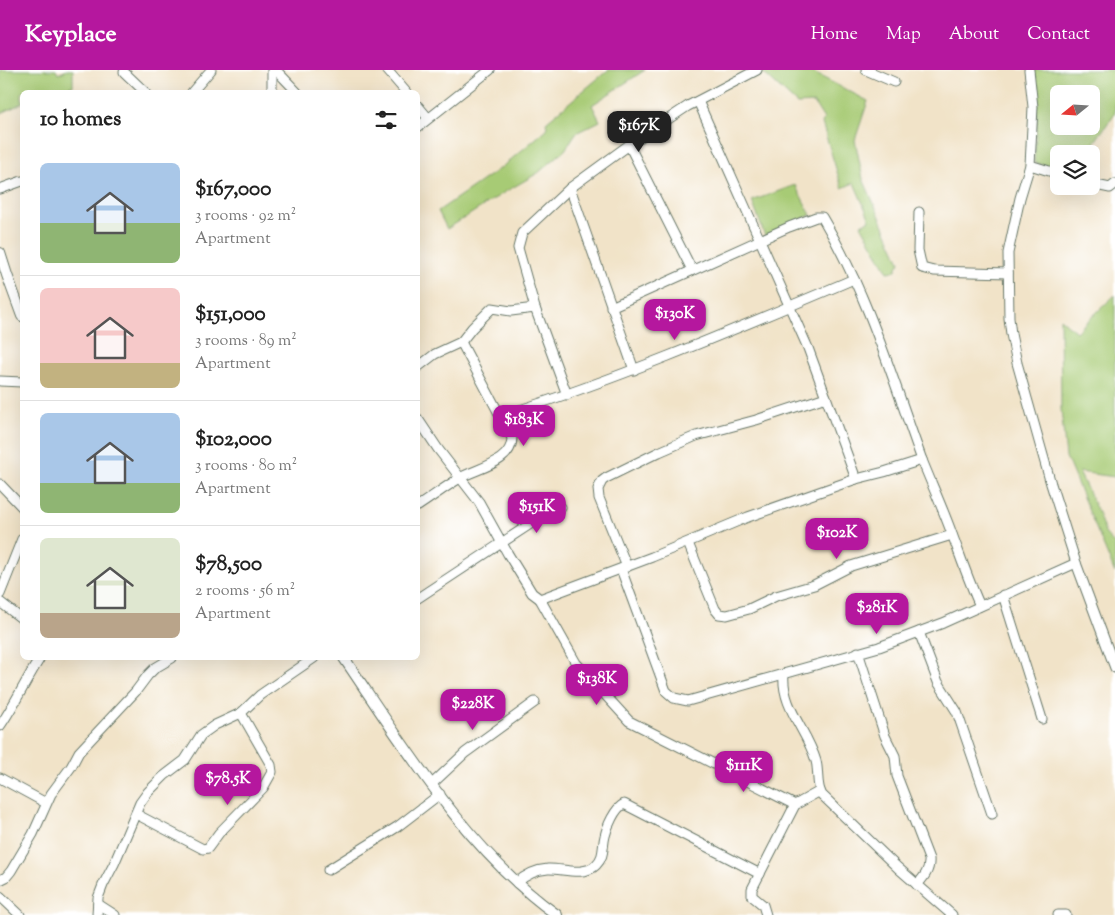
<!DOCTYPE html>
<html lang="en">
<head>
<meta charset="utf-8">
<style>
  body { margin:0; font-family:"Sorts Mill Goudy",serif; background:#f2f2f2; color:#222; height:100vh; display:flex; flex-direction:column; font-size:19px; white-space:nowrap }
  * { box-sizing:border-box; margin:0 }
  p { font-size:16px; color:#767676 }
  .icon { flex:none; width:28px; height:28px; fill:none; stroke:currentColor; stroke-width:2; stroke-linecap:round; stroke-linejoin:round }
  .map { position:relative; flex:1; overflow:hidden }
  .drawer { position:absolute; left:20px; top:20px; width:400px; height:570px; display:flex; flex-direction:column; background:#fff; border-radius:8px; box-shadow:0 5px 20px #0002 }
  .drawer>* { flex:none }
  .needle { width:32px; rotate:252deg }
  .tools { position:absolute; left:1050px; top:15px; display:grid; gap:10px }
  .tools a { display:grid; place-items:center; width:50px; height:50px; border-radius:8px; background:#fff; box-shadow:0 5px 20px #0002; font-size:25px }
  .price { position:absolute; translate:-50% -42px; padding:0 11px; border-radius:10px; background:#b5179e; color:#fff; font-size:16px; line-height:32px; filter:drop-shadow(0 1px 2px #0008) }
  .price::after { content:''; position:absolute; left:50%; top:30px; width:15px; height:11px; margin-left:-8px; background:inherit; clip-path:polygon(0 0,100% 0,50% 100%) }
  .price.selected { background:#222; color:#fff }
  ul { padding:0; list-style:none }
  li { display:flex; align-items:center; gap:15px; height:125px; padding:0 20px }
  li+li { border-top:1px solid #e0e0e0 }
  li span { display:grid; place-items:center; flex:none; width:140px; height:100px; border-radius:8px; color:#555 }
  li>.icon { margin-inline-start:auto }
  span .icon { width:60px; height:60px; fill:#fffc; stroke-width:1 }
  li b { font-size:21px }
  h2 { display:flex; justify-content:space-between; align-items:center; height:60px; padding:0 20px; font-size:21px }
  header { display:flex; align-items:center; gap:30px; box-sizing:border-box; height:70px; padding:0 25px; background:#b5179e; color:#fff }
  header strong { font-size:24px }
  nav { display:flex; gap:28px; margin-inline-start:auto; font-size:18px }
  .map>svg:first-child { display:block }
  .green { fill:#a7cb74; stroke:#638454; fill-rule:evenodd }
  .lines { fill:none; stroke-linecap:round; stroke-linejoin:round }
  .minor-casing { stroke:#687768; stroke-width:11 }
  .tertiary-casing { stroke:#687768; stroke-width:12 }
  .minor { stroke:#fff; stroke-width:9 }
  .tertiary { stroke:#fff; stroke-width:10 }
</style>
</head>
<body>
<header>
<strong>Keyplace</strong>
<nav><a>Home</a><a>Map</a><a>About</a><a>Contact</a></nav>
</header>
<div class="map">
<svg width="1115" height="845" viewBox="0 0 1115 845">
  <rect width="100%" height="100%" fill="#fff"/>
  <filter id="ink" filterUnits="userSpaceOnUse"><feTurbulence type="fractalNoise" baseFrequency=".02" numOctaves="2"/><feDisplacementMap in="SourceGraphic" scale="10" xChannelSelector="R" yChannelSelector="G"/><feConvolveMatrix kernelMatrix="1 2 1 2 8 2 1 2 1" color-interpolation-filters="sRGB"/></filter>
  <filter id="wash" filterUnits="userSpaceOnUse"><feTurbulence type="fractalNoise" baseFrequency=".0096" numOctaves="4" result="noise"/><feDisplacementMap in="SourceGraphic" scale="20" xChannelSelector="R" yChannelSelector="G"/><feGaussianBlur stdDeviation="1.12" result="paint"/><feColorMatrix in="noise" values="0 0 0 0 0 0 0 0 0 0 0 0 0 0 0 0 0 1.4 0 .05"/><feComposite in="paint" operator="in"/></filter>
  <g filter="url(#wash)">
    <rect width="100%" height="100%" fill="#f1e3c8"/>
    <!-- green -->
    <g class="green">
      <polygon points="0,0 56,0 58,4 67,0 73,0 73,16 50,22 22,22 22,33 0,44"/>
      <polygon points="608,0 645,0 592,35 600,51 576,63 565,80 538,103 505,122 447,159 438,141 502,97 547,59 546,52"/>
      <polygon points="760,0 812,0 814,3 868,31 855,70 863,109 900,192 895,201 888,202 861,155 870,150 854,113 842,118 822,53 824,49 814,33 797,34"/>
      <path d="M1034 0H1115V43L1086 84H1059V101L1034 92 1037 48ZM1059 24H1091V56H1059Z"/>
      <polygon points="795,115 811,145 765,166 752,131"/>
      <polygon points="1115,225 1115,407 1079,402 1097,440 1105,463 1115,475 1115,503 1066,387 1061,339 1060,248 1076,262"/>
    </g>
  </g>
  <g filter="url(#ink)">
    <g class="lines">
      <defs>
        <g id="minor">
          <polyline points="272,0 272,22"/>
          <polyline points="276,0 297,22"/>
          <polyline points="387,0 406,22"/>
          <polyline points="866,0 894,12"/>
          <polyline points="1029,0 1033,37 1030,95 1020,128 1008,183 1009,248 1011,264 1017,293 1051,414 1076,493 1115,598"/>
          <polyline points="124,2 145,22"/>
          <polyline points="192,22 211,0"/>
          <polyline points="698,31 808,278 856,409"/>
          <polyline points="418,36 428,48"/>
          <polyline points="418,57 490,0"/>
          <polyline points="629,75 692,200"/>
          <polyline points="1030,95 1059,104"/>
          <polyline points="1091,114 1110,118 1115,114"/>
          <polyline points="570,118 634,300"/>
          <polyline points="0,119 22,111"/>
          <polyline points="919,142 918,180 922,198 934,201 1008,203"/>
          <path d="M611 237 789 157 816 147H822C867 223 892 307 922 390 932 415 943 439 952 464 961 488 969 512 980 536"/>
          <polyline points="418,297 435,284 461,272 472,258 492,238 511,241 535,238"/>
          <polyline points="0,311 22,312"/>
          <polyline points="567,325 535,238 518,178 522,163 570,118 629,75 688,36 757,0"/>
          <path d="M501 346C622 308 738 258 854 209"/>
          <polyline points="418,349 438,379 479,432 508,484 532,523 540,529 652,487 748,447 856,409 884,402 922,390"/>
          <polyline points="0,414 22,437"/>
          <path d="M418 436C432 427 445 417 460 408 477 398 512 393 512 368L461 272"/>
          <polyline points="688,473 715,539 719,544 727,545 749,539 776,526 814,515 851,496 952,465"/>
          <polyline points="627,497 599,428 598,419 602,411 606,408 659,382 696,366 756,350 826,327"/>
          <polyline points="621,499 666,621 674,628 688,631 879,577 943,553 1076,493"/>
          <polyline points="0,524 22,469"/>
          <polyline points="1003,525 1042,649"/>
          <polyline points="418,528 538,449 561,437"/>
          <polyline points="540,529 576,593 629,651 795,735"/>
          <polyline points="0,532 22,549"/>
          <polyline points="919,562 938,612 957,642 992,744"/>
          <path d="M858 582 885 666 895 686 897 706 929 789C930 800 924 807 917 815"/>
          <path d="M784 604C781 637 807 660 816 691 819 702 816 716 822 725L898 798 952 845"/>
          <path d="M0 656C15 634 26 610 40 588"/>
          <polyline points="0,708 46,733"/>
          <polyline points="432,714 465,683 535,632"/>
          <polyline points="136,744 203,779 208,778 219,763 263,718 272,702 271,695 241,643"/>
          <polyline points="328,800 397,757 440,724"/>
          <polyline points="0,810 6,807 11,801 33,764 51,724 71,697 79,682 136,621 148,605 155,598 172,588"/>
          <path d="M517 813C525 805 536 800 548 799 561 798 584 807 596 795 605 786 602 777 605 766 607 757 615 738 624 734L760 804"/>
          <polyline points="0,826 20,845"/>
          <polyline points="98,834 115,845"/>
          <polyline points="97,845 98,828 103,815 114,794 140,733 148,722 164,706 185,690 201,665 215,655 241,643 260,625 314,588"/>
          <polyline points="766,845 763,835 752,826 752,819 795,735 820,721"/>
          <polyline points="1058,845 1066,845"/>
        </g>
        <g id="tertiary">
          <polyline points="0,183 7,205 22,246"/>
          <path d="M344 588C404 676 469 783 557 845"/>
        </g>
      </defs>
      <!-- minor casing -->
      <use href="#minor" class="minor-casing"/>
      <!-- tertiary casing -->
      <use href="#tertiary" class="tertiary-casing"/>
      <!-- minor -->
      <use href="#minor" class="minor"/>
      <!-- tertiary -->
      <use href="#tertiary" class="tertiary"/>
    </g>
  </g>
</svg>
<div class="tools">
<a><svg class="needle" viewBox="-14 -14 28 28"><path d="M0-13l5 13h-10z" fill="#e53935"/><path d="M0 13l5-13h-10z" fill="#767676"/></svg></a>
<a><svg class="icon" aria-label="layers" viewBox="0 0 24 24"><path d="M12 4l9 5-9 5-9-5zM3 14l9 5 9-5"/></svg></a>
</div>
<b class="price selected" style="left:639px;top:83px">$167K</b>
<b class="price" style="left:675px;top:271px">$130K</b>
<b class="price" style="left:524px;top:377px">$183K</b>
<b class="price" style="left:537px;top:464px">$151K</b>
<b class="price" style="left:837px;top:490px">$102K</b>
<b class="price" style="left:877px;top:565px">$281K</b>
<b class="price" style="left:597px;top:636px">$138K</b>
<b class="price" style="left:473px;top:661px">$228K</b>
<b class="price" style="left:744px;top:723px">$111K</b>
<b class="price" style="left:228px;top:736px">$78.5K</b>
<section class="drawer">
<h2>10 homes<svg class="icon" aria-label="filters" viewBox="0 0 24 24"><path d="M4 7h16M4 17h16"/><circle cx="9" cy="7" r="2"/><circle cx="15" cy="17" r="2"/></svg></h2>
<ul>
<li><span style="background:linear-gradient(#a9c7e8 60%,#8fb573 0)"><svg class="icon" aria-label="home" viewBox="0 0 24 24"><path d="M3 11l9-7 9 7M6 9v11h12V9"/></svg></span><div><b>$167,000</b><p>3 rooms · 92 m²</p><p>Apartment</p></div></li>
<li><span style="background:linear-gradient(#f6c9c9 75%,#c2b280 0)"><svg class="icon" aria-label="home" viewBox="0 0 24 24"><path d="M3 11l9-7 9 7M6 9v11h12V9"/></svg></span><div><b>$151,000</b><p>3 rooms · 89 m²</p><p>Apartment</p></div></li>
<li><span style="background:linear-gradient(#a9c7e8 70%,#8fb573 0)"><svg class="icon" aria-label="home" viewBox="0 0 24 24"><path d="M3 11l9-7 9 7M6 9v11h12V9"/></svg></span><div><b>$102,000</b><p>3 rooms · 80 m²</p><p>Apartment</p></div></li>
<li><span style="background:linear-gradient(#dfe7d0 75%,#b9a48a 0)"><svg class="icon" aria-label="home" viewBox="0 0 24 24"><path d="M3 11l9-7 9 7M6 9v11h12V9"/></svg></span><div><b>$78,500</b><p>2 rooms · 56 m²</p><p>Apartment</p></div></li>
</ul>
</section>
</div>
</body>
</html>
